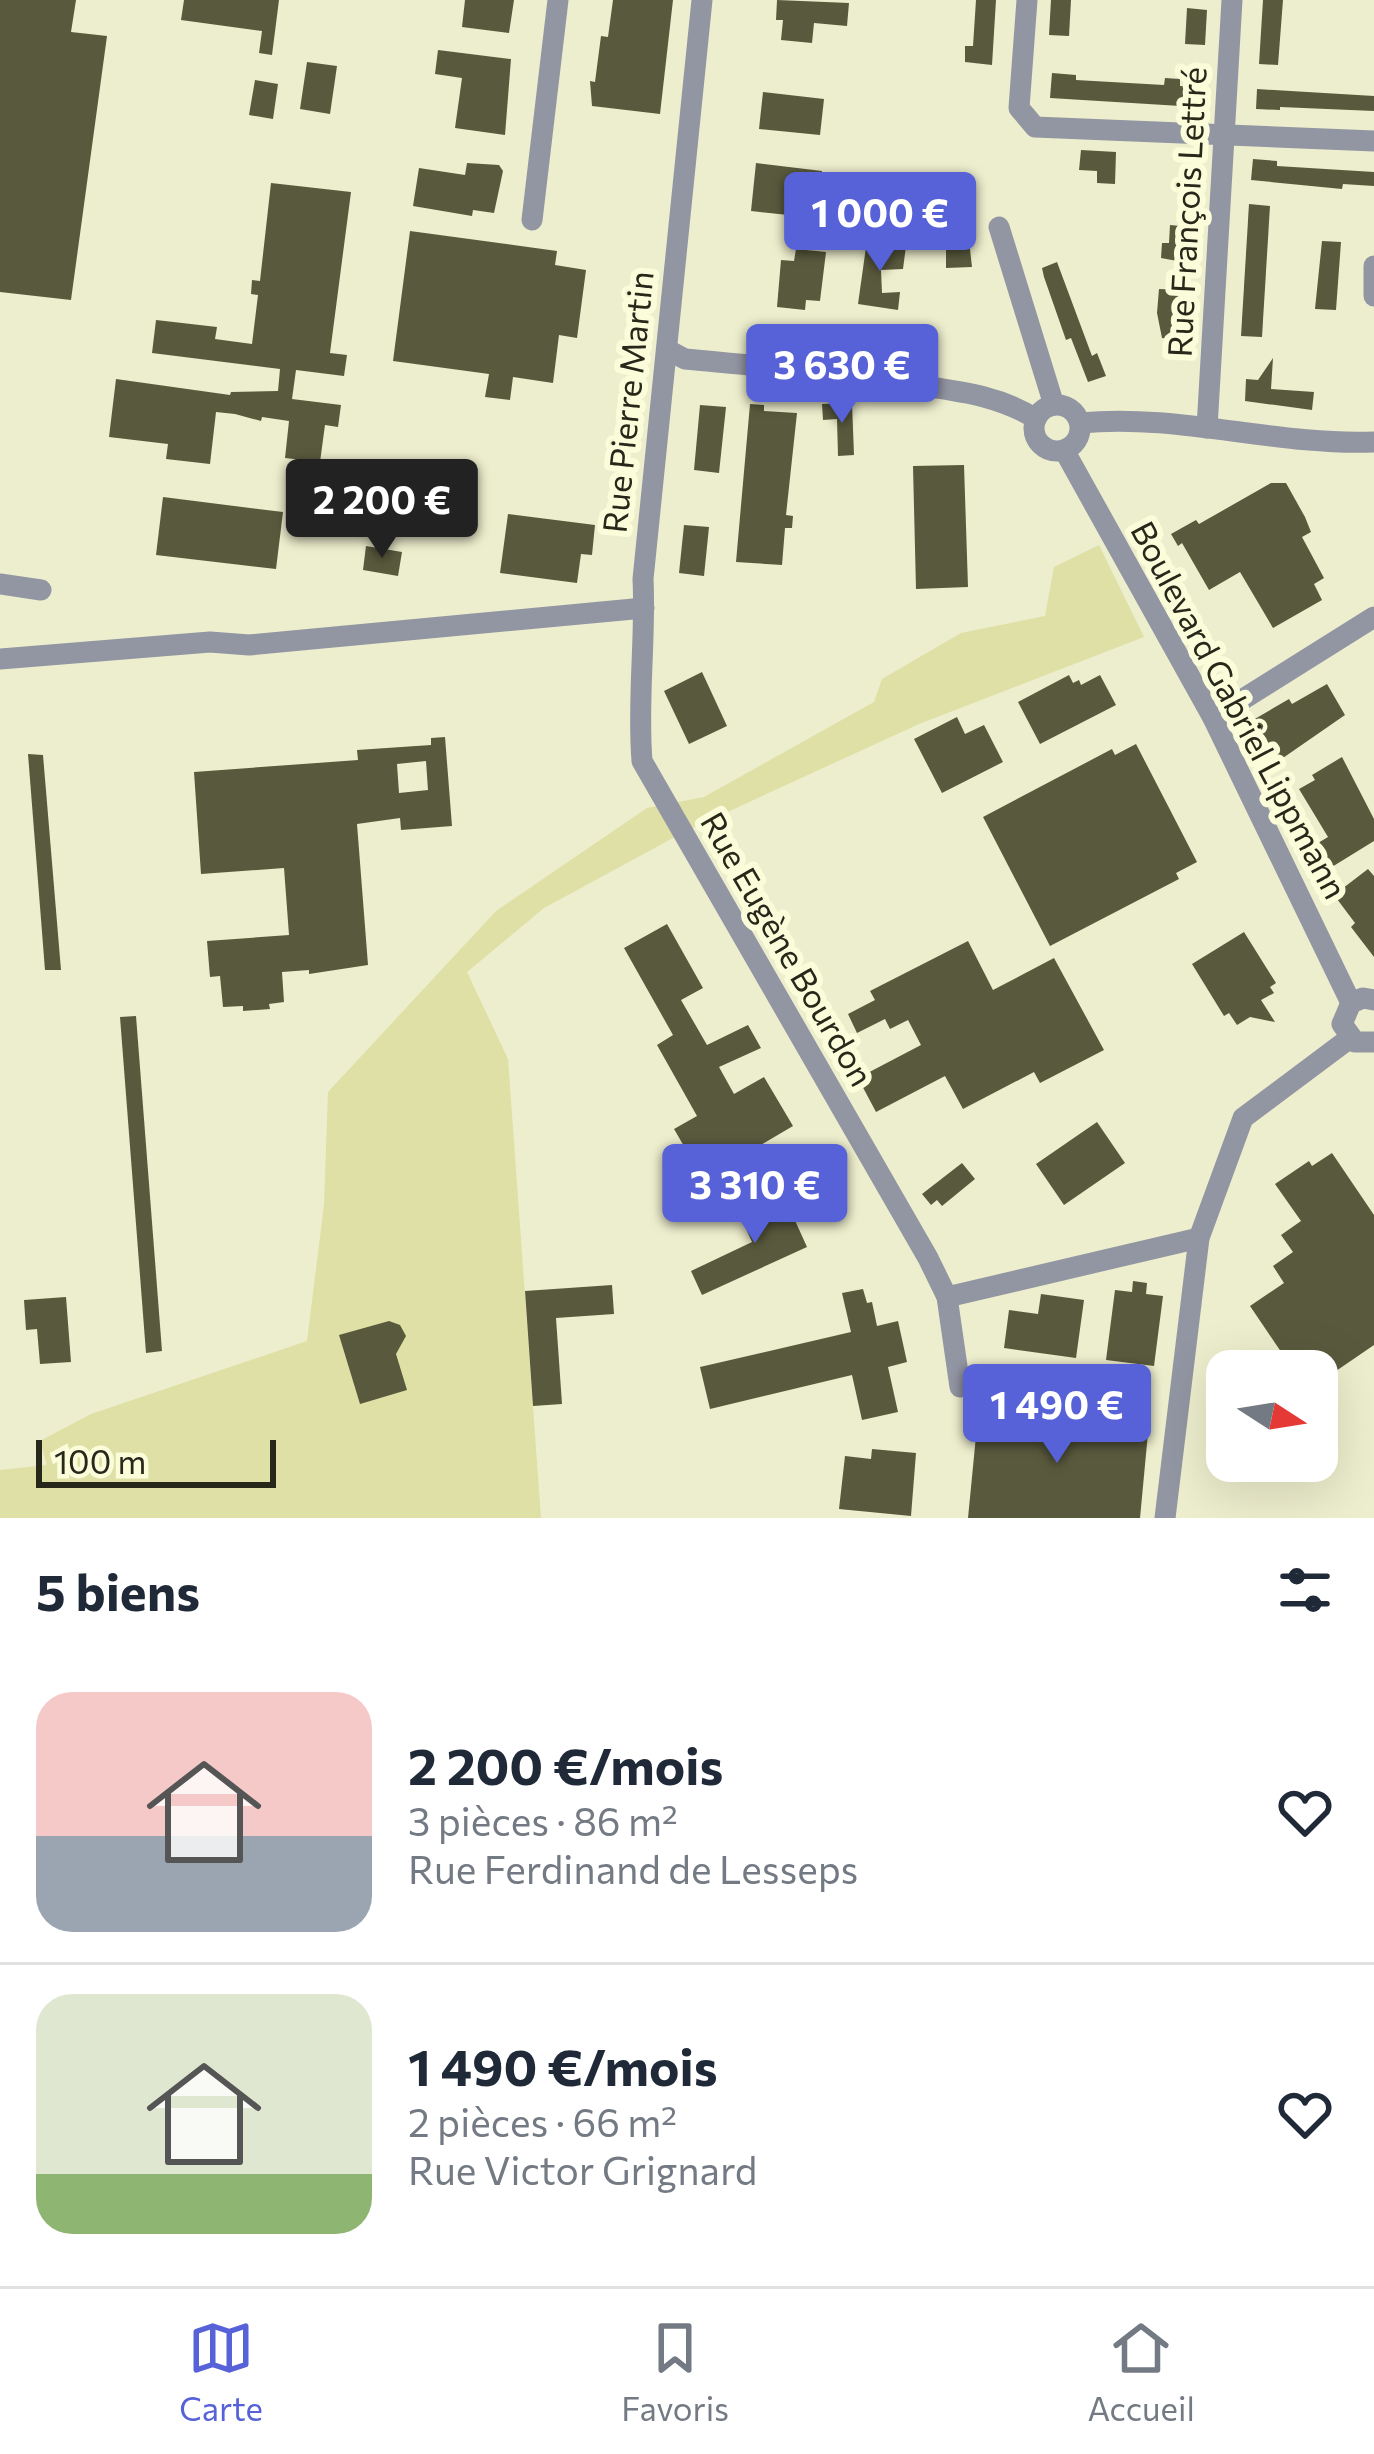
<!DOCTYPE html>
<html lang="fr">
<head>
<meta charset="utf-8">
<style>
  body { margin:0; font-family:Commissioner,sans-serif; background:#f6f6f7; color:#1f2937; height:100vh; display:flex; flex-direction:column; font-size:45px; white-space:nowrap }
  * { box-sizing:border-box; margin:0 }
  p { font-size:39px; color:#747a83 }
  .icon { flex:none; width:66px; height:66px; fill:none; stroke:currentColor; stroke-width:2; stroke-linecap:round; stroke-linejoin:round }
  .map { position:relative; height:1518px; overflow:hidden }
  .panel { display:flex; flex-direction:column; background:#fff; flex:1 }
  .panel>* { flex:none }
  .needle { width:78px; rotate:102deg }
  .tools { position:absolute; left:1206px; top:1350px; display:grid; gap:24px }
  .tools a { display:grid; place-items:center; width:132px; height:132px; border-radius:24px; background:#fff; box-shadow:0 12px 48px #0002; font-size:60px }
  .scale { position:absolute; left:36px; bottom:30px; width:240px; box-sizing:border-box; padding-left:12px; border:6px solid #27271a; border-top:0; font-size:33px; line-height:42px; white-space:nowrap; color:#27271a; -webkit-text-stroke:9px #fafcda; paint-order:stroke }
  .price { position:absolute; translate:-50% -102px; padding:0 27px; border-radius:12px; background:#5762d8; color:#fff; font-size:39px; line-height:78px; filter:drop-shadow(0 3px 6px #0008) }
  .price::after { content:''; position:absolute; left:50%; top:72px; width:36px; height:27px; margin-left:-18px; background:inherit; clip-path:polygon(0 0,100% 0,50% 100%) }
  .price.on { background:#222; color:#fff }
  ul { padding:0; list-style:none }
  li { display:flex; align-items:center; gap:36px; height:300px; padding:0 36px }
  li+li { border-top:3px solid #e0e1e3 }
  li span { display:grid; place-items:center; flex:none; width:336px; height:240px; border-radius:36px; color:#555 }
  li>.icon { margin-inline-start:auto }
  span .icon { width:144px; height:144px; fill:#fffc; stroke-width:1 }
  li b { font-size:51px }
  h2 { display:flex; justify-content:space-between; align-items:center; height:144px; padding:0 36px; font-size:51px }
  .menu { display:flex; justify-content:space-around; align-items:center; height:168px; border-top:3px solid #e0e1e3; background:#fff; font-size:33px; color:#747a83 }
  .menu a { display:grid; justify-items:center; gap:6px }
  .menu .on { color:#5762d8 }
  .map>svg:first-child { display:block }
  .green { fill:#dee0a5 }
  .building { fill:#595a3d; fill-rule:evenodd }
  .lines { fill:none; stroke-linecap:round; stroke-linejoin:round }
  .minor { stroke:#9295a2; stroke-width:21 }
  .labels { text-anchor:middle; stroke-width:12; stroke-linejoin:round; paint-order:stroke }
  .street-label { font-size:33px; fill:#27271a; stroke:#fafcda }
</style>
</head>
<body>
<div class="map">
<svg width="1374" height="1518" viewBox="0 0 1374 1518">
  <rect width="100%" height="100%" fill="#edeecd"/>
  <!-- green -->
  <polygon class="green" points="1099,545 1144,637 919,724 686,831 544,908 467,972 508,1059 541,1518 0,1518 0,1470 47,1465 40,1441 91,1414 307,1341 324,1205 328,1092 496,911 647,808 704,797 874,702 882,679 961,633 1045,616 1054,567"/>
  <!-- building -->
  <g class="building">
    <polygon points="0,0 76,0 71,32 107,36 71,300 0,292"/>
    <polygon points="184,0 279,0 272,55 259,53 262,31 181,20"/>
    <polygon points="465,0 514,0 509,33 462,27"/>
    <polygon points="613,0 673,0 660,114 592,106 590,81 595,82 601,36 608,37"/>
    <polygon points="777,0 849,3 847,26 814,23 812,43 781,40 783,20 776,20"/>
    <polygon points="976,0 996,0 992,65 965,62 965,46 973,46"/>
    <polygon points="1051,0 1071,0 1069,36 1049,35"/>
    <polygon points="1263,0 1283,0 1278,65 1259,64"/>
    <polygon points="1187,8 1207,10 1205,45 1185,44"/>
    <polygon points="438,50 511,59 505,135 455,128 462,78 435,74"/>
    <polygon points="307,62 337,66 330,114 300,109"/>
    <polygon points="1052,73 1076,75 1076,80 1164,85 1165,78 1180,79 1180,86 1198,87 1197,107 1050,98"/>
    <polygon points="255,80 278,84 273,119 249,115"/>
    <polygon points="1257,89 1374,96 1374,111 1280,107 1280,110 1256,109"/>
    <polygon points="763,92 824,99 820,135 759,129"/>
    <polygon points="1081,150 1116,152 1115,184 1097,183 1097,171 1079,170"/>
    <polygon points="1253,159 1277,161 1277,166 1374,172 1374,186 1343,184 1342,189 1251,180"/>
    <polygon points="467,163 499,165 503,171 494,213 473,210 472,216 413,206 419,168 465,175"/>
    <polygon points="756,163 822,171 817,218 751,211"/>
    <polygon points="271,183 351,192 330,353 347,355 344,376 296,370 292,399 341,405 338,427 325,425 320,462 285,458 289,421 262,417 261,421 235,414 216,412 210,464 166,459 168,444 109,437 116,379 230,395 231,392 278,391 280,369 152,353 156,320 217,327 215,339 252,344 258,295 251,294 252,280 260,281"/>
    <polygon points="1249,204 1270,206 1262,337 1241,336"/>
    <polygon points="946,213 966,213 972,267 946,268"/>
    <polygon points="1170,225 1191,227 1188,263 1161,258 1162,243 1169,243"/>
    <polygon points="410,231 557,251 555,265 586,270 577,338 559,335 553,383 513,377 510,400 485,397 489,374 393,361"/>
    <polygon points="867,240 906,246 903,269 881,270 882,293 900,292 898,310 858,304"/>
    <polygon points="1322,241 1341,242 1336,310 1315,309"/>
    <polygon points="796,249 826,252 820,301 806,300 805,310 777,307 781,260 794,261"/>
    <polygon points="1057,262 1092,356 1097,353 1106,376 1088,382 1071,338 1066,340 1044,277 1042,268"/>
    <polygon points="1159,289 1186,290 1183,341 1162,338 1157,313"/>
    <polygon points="1273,358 1271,389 1314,392 1312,410 1245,401 1246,379 1258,380"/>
    <polygon points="852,403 854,455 838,456 837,419 823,420 822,404"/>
    <polygon points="750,404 764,405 764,411 797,413 786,515 793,516 792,528 785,528 782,565 736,562"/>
    <polygon points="700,405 726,407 719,473 694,470"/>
    <polygon points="964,465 968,587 916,589 913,466"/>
    <polygon points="1271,483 1286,483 1305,517 1311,532 1302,537 1324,578 1314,584 1322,600 1273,628 1240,572 1209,590 1182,543 1178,546 1171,534 1196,520 1199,524"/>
    <polygon points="163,497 283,512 276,569 156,555"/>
    <polygon points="508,514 595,525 592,555 581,554 577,583 500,573"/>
    <polygon points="684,525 709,527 704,576 679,573"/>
    <polygon points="366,546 402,552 398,576 363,570"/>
    <polygon points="702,672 727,726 689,744 664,691"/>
    <polygon points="1069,675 1073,683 1079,680 1081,685 1100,675 1116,705 1040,744 1018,702"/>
    <polygon points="1327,684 1345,715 1280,760 1253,720 1289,699 1292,704"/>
    <polygon points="957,717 965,734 984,725 1003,762 942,793 914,739"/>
    <path d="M445 737 452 826 401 830 400 818 357 824 368 965 309 974V970L282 972 284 1002 269 1004 270 1009 243 1011V1006L223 1007 220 976 210 977 207 941 289 935 284 868 201 874 194 772 358 760 357 750 431 745V738ZM426 761 428 790 399 793 397 764Z"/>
    <polygon points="1136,744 1197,862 1176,873 1179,879 1050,946 983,817 1112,749 1115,755"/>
    <polygon points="28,754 43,755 61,970 45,970"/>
    <polygon points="1342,757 1374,819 1374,841 1327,870 1313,846 1328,837 1299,789 1315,780 1312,775"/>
    <polygon points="1368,869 1374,876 1374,957 1351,927 1355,923 1334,895"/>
    <polygon points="667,924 703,988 681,1000 707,1045 748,1025 761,1048 719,1067 734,1094 764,1077 793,1126 703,1179 674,1129 697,1116 657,1045 673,1035 624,948"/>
    <polygon points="1244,932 1276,983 1270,987 1274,993 1261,1000 1275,1022 1250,1017 1237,1025 1229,1013 1224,1016 1192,964"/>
    <polygon points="968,941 993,990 1054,958 1104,1050 1040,1083 1034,1072 963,1109 945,1076 876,1112 858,1078 921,1045 908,1020 890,1029 885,1019 857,1033 848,1014 875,1000 870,991"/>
    <polygon points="136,1016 162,1351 146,1353 120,1017"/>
    <polygon points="1097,1122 1125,1163 1064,1205 1036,1164"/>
    <polygon points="1332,1153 1374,1215 1374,1345 1317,1384 1317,1371 1294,1371 1250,1306 1284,1283 1273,1266 1293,1252 1281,1235 1301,1221 1275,1184 1309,1161 1312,1166"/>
    <polygon points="962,1163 975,1179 942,1206 937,1200 931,1205 922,1194"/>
    <polygon points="784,1196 807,1247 702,1295 691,1271 752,1242 740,1216"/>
    <polygon points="1133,1281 1147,1283 1146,1294 1163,1296 1154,1366 1106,1360 1115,1290 1132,1292"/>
    <polygon points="612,1285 614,1314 556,1318 562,1404 533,1406 525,1291"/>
    <polygon points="863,1289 867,1303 872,1302 877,1326 898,1321 907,1362 888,1367 898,1412 862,1420 852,1375 710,1409 700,1367 851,1332 842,1293"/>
    <polygon points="1041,1294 1084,1300 1076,1358 1004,1348 1009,1310 1038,1314"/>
    <polygon points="66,1297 71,1362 40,1364 37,1329 26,1330 24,1300"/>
    <polygon points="389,1321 400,1325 406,1336 396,1354 407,1390 360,1404 339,1335"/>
    <polygon points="979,1405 1149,1422 1140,1518 968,1518"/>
    <polygon points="872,1449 916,1453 911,1516 839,1509 845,1456 871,1459"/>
  </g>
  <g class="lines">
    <!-- minor -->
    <g class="minor">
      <path d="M702 0 643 579C646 640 637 700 642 761L928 1258 947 1297 960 1387"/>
      <polyline points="1027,0 1019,108 1035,127 1374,141"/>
      <polyline points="532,220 558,0"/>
      <polyline points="999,227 1054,405"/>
      <polyline points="1374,266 1374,296"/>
      <path d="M668 350 685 359C760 366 835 372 910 384 954 391 997 394 1036 419"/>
      <circle cx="1057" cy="428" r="23"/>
      <path d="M1080 423C1178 413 1276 446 1374 442"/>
      <polyline points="1207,428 1232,0"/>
      <polyline points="1064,450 1213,718 1351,1003"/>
      <polyline points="0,584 41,590"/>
      <polyline points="0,659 210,642 249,645 644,608"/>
      <polyline points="1213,718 1374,617"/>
      <polyline points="1374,1000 1363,998 1351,1003 1342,1024 1355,1042 1374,1042"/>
      <polyline points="947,1297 1199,1238"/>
      <polyline points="1165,1518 1199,1238 1243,1118 1350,1038"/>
    </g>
  </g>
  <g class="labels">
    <!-- street labels -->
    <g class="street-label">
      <text transform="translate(1187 212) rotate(-87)" y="12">Rue François Lettré</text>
      <text transform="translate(628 402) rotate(-84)" y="12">Rue Pierre Martin</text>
      <text transform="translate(1239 710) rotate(62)" y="12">Boulevard Gabriel Lippmann</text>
      <text transform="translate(787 949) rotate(60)" y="12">Rue Eugène Bourdon</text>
    </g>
  </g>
</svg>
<div class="tools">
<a><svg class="needle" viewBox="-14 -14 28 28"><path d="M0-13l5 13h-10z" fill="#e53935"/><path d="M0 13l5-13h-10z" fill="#747a83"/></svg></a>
</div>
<div class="scale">100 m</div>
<b class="price" style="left:880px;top:274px">1 000 €</b>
<b class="price" style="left:842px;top:426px">3 630 €</b>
<b class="price on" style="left:382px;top:561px">2 200 €</b>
<b class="price" style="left:755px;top:1246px">3 310 €</b>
<b class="price" style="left:1057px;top:1466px">1 490 €</b>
</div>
<section class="panel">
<h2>5 biens<svg class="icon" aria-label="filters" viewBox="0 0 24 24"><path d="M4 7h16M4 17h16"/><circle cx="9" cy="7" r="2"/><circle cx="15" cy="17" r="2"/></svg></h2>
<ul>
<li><span style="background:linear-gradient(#f6c9c9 60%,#9aa5b1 0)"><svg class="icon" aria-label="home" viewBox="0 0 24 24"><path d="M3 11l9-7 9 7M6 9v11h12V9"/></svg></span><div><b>2 200 €/mois</b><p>3 pièces · 86 m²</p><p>Rue Ferdinand de Lesseps</p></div><svg class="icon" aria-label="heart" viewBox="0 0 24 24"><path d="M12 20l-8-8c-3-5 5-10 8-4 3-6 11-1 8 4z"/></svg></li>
<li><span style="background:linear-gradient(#dfe7d0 75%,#8fb573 0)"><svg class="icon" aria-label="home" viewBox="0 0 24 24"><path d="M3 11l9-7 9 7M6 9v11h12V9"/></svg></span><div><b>1 490 €/mois</b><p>2 pièces · 66 m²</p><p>Rue Victor Grignard</p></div><svg class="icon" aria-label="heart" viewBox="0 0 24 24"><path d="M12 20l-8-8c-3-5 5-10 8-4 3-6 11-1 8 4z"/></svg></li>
</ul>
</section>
<nav class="menu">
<a class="on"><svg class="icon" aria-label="map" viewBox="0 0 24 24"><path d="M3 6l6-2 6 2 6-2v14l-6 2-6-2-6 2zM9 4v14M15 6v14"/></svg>Carte</a>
<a><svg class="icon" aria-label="saved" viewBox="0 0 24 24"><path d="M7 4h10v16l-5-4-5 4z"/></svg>Favoris</a>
<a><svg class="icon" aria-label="home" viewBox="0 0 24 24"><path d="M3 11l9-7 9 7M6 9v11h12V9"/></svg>Accueil</a>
</nav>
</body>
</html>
